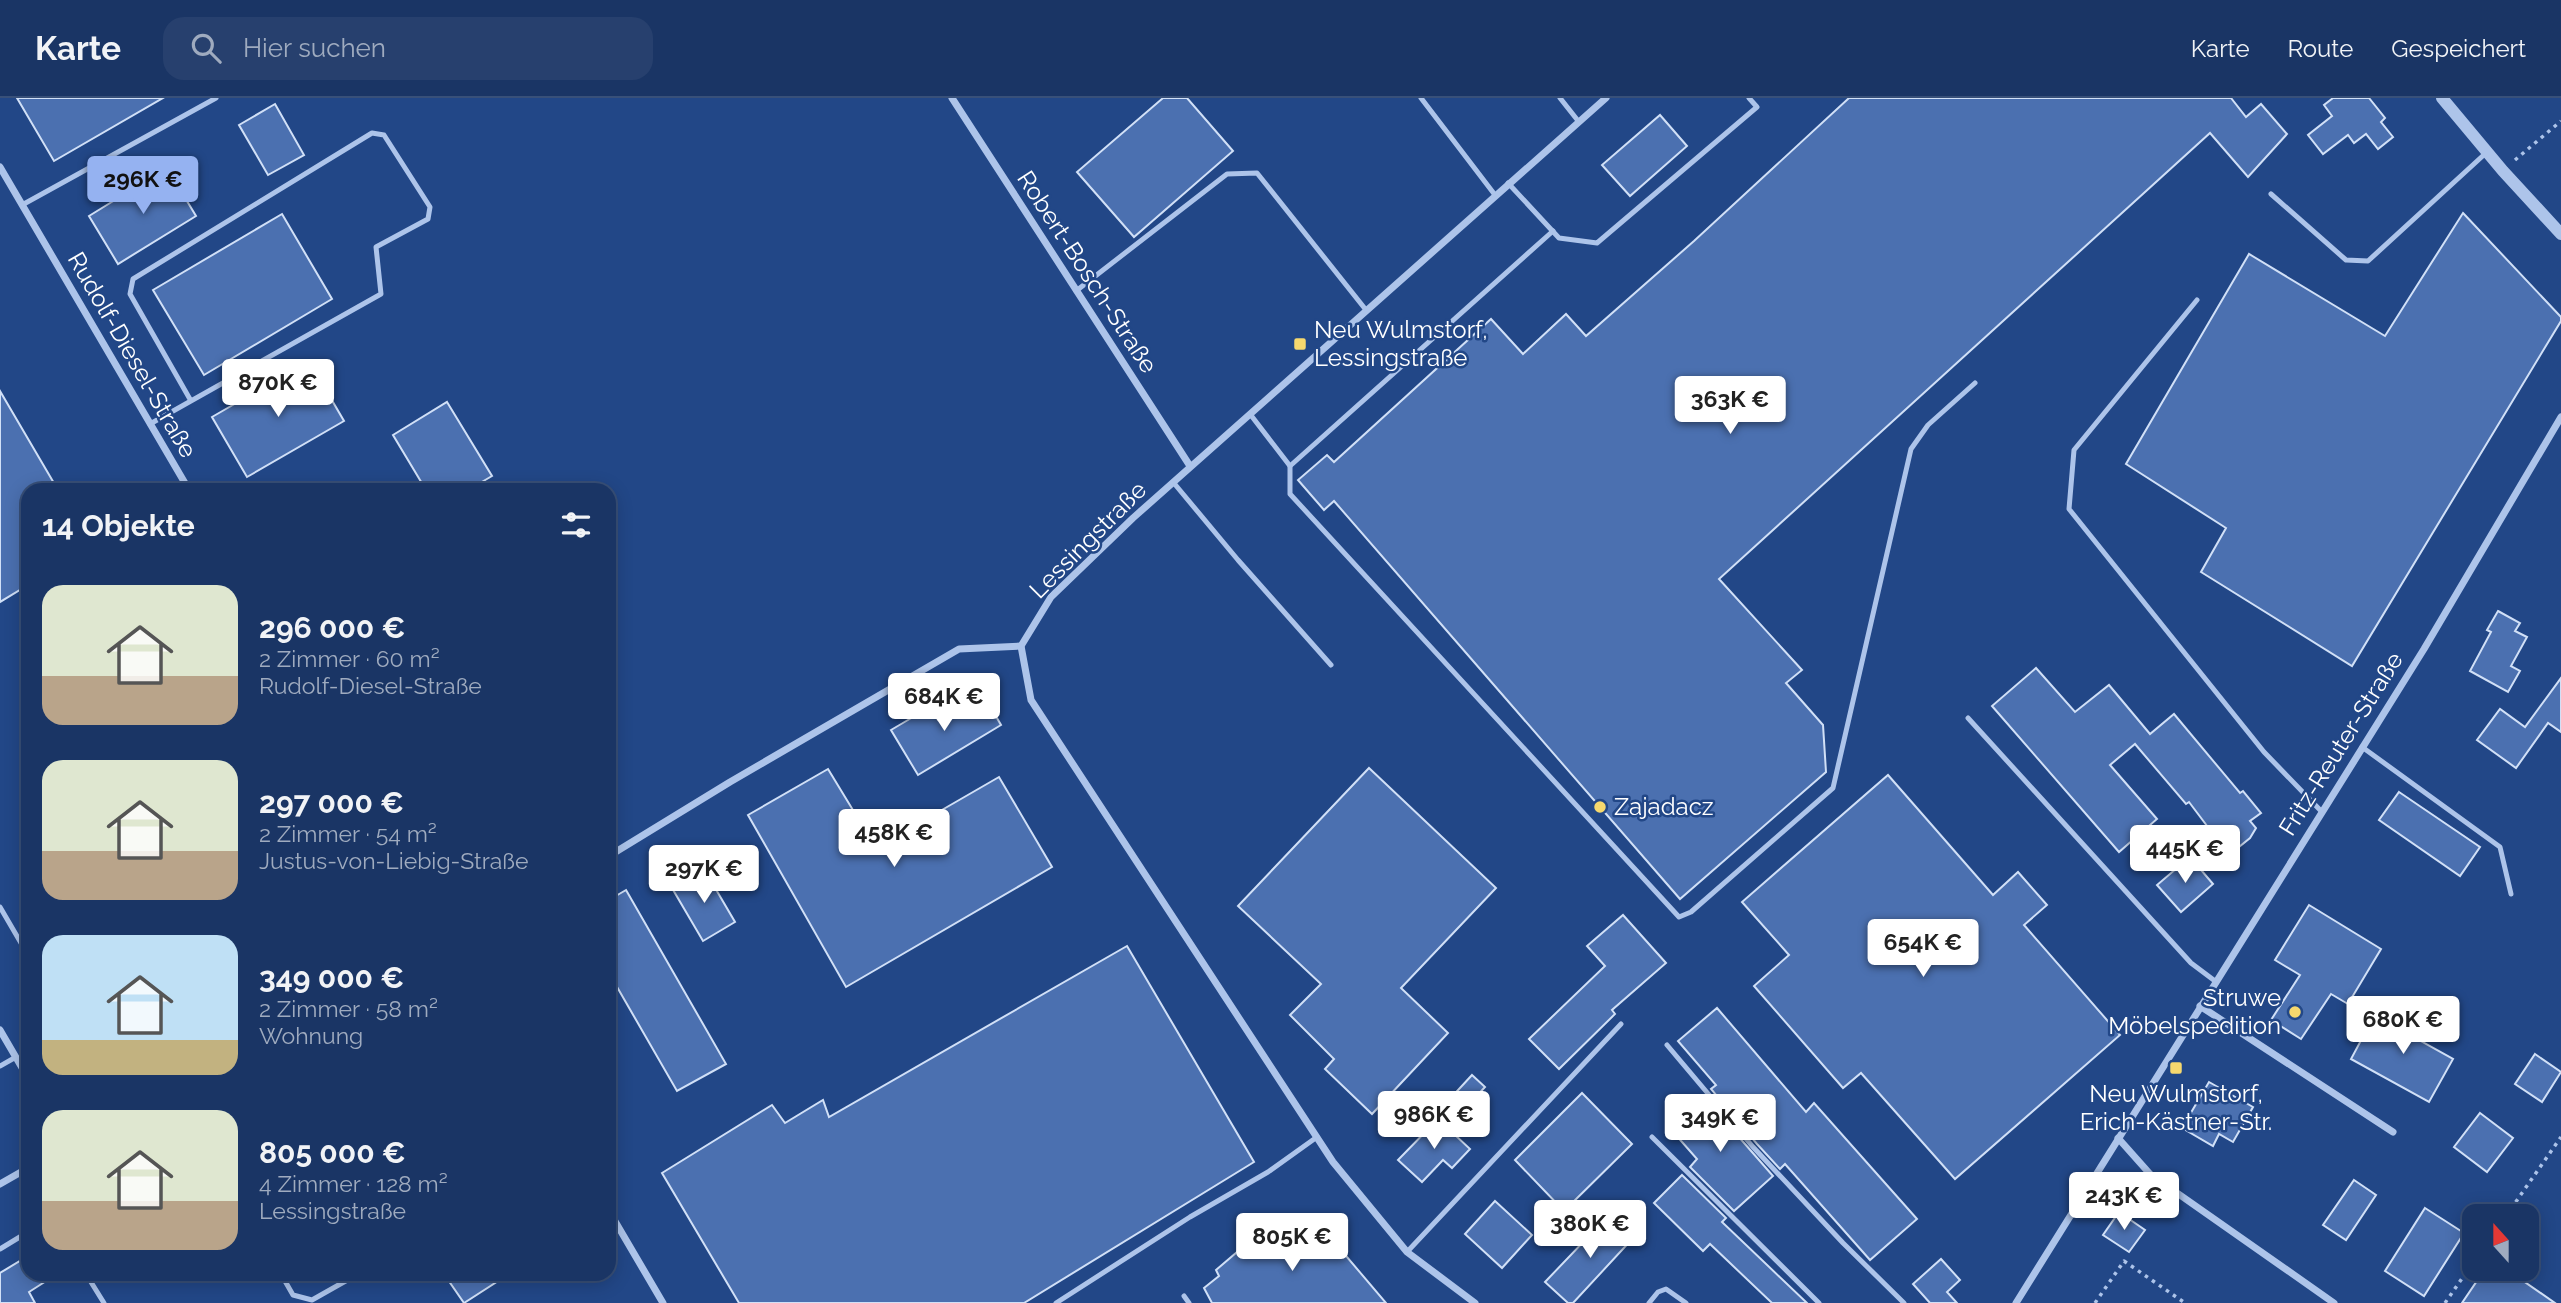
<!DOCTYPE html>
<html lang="de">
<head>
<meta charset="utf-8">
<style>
  body { margin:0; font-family:Raleway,sans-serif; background:#27406e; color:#f1f3f6; height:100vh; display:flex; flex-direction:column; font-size:26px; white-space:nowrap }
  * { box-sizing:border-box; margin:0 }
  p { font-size:23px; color:#9fabbf }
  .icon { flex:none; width:38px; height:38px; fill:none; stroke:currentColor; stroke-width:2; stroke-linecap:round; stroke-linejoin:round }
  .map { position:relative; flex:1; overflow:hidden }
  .sheet { position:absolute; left:21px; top:385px; width:595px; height:798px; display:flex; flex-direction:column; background:#1a3565; border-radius:21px; box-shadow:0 4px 18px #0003,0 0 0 2px #385079 }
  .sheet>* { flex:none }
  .needle { width:46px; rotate:339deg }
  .controls { position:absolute; left:2462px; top:1106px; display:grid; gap:14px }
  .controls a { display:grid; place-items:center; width:77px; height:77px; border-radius:14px; background:#1a3565; box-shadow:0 4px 18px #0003,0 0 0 2px #385079; font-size:35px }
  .price { position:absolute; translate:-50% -60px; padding:0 16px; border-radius:7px; background:#fff; color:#222; font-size:23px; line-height:46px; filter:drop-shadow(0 2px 4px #0008) }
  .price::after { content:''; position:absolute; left:50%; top:42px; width:21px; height:16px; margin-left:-10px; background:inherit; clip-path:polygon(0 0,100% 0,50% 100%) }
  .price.active { background:#95b2f1; color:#111 }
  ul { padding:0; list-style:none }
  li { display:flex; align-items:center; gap:21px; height:175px; padding:0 21px }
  li span { display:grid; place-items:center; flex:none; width:196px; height:140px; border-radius:21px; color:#555 }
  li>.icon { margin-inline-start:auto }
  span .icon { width:84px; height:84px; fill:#fffc; stroke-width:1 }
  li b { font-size:30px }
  h2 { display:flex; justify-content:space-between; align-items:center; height:84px; padding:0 21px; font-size:30px }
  header { display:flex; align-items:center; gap:42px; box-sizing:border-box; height:98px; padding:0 35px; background:#1a3565; border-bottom:2px solid #385079 }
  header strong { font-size:33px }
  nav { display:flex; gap:38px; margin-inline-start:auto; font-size:24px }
  .search { width:490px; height:63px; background:#27406e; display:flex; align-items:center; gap:18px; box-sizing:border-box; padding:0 24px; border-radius:21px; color:#9fabbf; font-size:26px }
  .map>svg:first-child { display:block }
  .building { fill:#4b70b0; stroke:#d1e0f7; stroke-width:2 }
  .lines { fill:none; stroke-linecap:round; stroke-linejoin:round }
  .path { stroke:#adc4ea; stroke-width:3.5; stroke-dasharray:3.5 5; stroke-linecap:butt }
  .service { stroke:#adc4ea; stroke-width:5 }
  .minor { stroke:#adc4ea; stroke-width:7 }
  .tertiary { stroke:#adc4ea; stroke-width:12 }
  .poi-dot { fill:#f6d86e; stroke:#224787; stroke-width:2.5 }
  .labels { text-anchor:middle; stroke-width:5; stroke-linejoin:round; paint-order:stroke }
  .street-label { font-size:24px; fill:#fff; stroke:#224787 }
  .poi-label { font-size:24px; fill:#fff; stroke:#224787; text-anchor:start }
</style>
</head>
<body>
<header>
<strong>Karte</strong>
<div class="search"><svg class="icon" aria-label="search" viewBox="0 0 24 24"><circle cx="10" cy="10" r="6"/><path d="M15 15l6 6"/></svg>Hier suchen</div>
<nav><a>Karte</a><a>Route</a><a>Gespeichert</a></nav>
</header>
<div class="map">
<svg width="2561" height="1205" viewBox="0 0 2561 1205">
  <rect width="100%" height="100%" fill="#224787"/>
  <!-- building -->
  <g class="building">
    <polygon points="17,0 163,0 54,63"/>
    <polygon points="1163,0 1187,0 1233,53 1134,139 1077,74"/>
    <polygon points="1849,0 2231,0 2246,19 2261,6 2287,36 2248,79 2210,35 1719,481 1802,572 1786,585 1823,627 1826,674 1680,801 1334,403 1324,412 1298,382 1327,357 1334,364 1491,221 1523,256 1566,216 1586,238 1694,143"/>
    <polygon points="2333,0 2369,0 2385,20 2381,24 2393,39 2378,51 2366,36 2354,45 2348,37 2323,56 2308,37 2332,18 2324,7"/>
    <polygon points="275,6 304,57 268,77 239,27"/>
    <polygon points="1660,17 1687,48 1630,98 1602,67"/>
    <polygon points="167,70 196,118 118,166 89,118"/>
    <polygon points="2463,115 2561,219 2561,223 2352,568 2201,474 2226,430 2126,366 2249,156 2385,238"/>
    <polygon points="282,116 332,201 204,277 153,192"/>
    <polygon points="309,263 344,323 247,379 212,319"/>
    <polygon points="0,293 58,392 28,392 28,487 0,504"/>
    <polygon points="447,304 492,378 468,392 426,392 393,337"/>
    <polygon points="2498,513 2520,525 2515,533 2527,539 2511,568 2520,573 2508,594 2470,573 2491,534 2487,532"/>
    <polygon points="2036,570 2075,614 2109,587 2150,636 2174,616 2240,695 2243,693 2261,715 2250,723 2256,730 2250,740 2229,757 2189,704 2186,706 2135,646 2110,667 2157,721 2119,754 1992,608"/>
    <polygon points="2561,580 2561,634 2548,625 2516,670 2477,642 2500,611 2525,629"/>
    <polygon points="983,596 1001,627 918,677 891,632 930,609 938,622"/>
    <polygon points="1369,670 1496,790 1401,890 1448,935 1372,1016 1325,971 1334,961 1290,917 1321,886 1238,808"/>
    <polygon points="828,671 876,750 999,679 1052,769 846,889 748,717"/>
    <polygon points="1888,677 1993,797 2018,774 2047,807 2024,827 2120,937 1955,1081 1861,975 1843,990 1754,888 1789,857 1742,804"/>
    <polygon points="2399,694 2480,749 2460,778 2379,722"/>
    <polygon points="2190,759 2213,786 2181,814 2157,787"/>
    <polygon points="704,771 735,824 703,843 672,790"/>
    <polygon points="626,792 726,966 677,993 609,875 609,802"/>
    <polygon points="2309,807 2381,851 2348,906 2331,896 2301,941 2271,922 2300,877 2275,862"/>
    <polygon points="1623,817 1666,865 1612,912 1615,916 1559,971 1529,941 1605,868 1587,848"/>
    <polygon points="1127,848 1254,1064 1024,1205 739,1205 662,1075 772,1007 785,1025 823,1002 829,1019"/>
    <polygon points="2402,909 2422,920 2412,938 2453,961 2429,1004 2351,961 2373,920 2391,929"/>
    <polygon points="1717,910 1806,1014 1814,1005 1917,1121 1870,1162 1785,1066 1780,1071 1757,1046 1711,991 1716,987 1678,943"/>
    <polygon points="2535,956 2561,974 2542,1004 2515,986"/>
    <polygon points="1472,977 1485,989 1461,1015 1448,1003"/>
    <polygon points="2209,984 2253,1009 2233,1044 2219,1036 2213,1048 2182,1030"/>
    <polygon points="1582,995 1632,1046 1564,1113 1515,1062"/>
    <polygon points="1703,998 1773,1078 1734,1113 1690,1069 1697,1061 1668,1028"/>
    <polygon points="2480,1015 2513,1040 2487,1074 2454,1049"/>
    <polygon points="1438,1021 1470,1051 1452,1070 1443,1062 1422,1084 1398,1062"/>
    <polygon points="1682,1077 1726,1120 1722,1124 1807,1205 1772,1205 1710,1146 1703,1153 1654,1105"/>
    <polygon points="2354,1082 2376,1097 2346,1142 2323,1127"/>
    <polygon points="1495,1103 1532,1137 1502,1170 1465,1136"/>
    <polygon points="2425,1110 2464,1135 2424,1198 2385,1173"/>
    <polygon points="2119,1114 2145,1132 2129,1154 2103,1137"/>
    <polygon points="1610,1116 1634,1139 1573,1205 1568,1205 1545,1184"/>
    <polygon points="1313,1119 1386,1205 1212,1205 1204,1190 1219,1178 1216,1172 1257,1137 1272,1154"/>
    <polygon points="28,1158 28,1176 57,1176 29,1194 35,1205 0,1205 0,1175"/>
    <polygon points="1941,1161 1960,1182 1947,1194 1957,1205 1930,1205 1913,1186"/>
    <polygon points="2485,1171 2506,1171 2555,1205 2462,1205"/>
    <polygon points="444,1176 509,1176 464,1205"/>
  </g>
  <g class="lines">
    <!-- path -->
    <g class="path">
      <polyline points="2515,62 2561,23"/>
      <polyline points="2506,1118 2561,1039"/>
      <polyline points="2095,1205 2124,1163 2185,1205"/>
      <polyline points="2445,1205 2474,1163"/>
    </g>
    <!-- service -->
    <g class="service">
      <polyline points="1421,0 1495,97"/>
      <polyline points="1560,0 1579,24"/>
      <polyline points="1508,85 1559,140 1597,145 1757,9 1749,0"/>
      <polyline points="2271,96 2346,162 2368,163 2487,54"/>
      <polyline points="22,107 216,0"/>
      <polyline points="1076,193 1227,76 1257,75 1366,212"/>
      <polyline points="2197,202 2074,352 2069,411 2264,654 2322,714"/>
      <polyline points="1250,316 1290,368 1290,396 1679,819 1691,814 1833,690 1911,351 1928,327 1975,285"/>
      <polyline points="150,326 381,196 376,149 428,121 430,109 384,37 372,35 133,181 130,196 191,303"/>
      <polyline points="1290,368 1553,133"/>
      <polyline points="1173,384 1238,462 1331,567"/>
      <polyline points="1968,620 2191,865 2215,883"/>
      <polyline points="2362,649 2500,749 2511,796"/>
      <polyline points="0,809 28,857"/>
      <polyline points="1667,947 1753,1049 1843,1145 1904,1205"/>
      <polyline points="0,968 16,959"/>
      <polyline points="1652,1039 1819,1205"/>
      <polyline points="23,1073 28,1081"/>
      <polyline points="0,1151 28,1134"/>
      <polyline points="1407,1154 1621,926"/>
      <polyline points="86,1176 104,1205"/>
      <polyline points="281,1176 293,1197 312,1202 358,1176"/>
      <polyline points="1184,1198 1189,1205"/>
      <polyline points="1056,1205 1190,1119 1268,1074 1317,1039"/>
      <polyline points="1649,1205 1658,1194 1666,1191 1686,1205"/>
    </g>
    <!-- minor -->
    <g class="minor">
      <polyline points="952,0 1190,368"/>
      <polyline points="0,69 189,392"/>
      <polyline points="609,758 730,684 959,551 1021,548"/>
      <polyline points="2200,908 2393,1034"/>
      <polyline points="0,932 28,980"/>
      <polyline points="2118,1040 2150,1076 2334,1205"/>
      <polyline points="0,1086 28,1070"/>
      <polyline points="609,1113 663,1205"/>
      <polyline points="1475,1205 1407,1154 1333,1064 1031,602 1021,548 1051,499 1133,420 1606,0"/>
      <polyline points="2016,1205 2424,551 2561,319"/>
    </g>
    <!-- tertiary -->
    <polyline class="tertiary" points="2442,0 2503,73 2561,136"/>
  </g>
  <!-- markers -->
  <g class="poi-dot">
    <rect x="1293" y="239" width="14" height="14" rx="3.5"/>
    <circle cx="1600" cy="709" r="7"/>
    <circle cx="2295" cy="914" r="7"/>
    <rect x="2169" y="963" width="14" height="14" rx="3.5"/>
  </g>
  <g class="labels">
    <!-- street labels -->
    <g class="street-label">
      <text transform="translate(1087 174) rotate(57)" y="8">Robert-Bosch-Straße</text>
      <text transform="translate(132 257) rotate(60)" y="8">Rudolf-Diesel-Straße</text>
      <text transform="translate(1088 442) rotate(-45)" y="8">Lessingstraße</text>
      <text transform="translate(2341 646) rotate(-58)" y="8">Fritz-Reuter-Straße</text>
    </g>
    <!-- poi labels -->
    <g class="poi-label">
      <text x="1314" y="240">Neu Wulmstorf,<tspan x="1314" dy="28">Lessingstraße</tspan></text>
      <text x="1614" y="717">Zajadacz</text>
      <text x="2281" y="908" text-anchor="end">Struwe<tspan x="2281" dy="28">Möbelspedition</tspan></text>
      <text x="2176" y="1004" text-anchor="middle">Neu Wulmstorf,<tspan x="2176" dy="28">Erich-Kästner-Str.</tspan></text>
    </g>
  </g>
</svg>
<div class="controls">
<a><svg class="needle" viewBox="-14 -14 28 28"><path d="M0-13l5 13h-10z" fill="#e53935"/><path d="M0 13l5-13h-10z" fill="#9fabbf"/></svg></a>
</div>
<b class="price active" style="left:143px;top:118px">296K €</b>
<b class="price" style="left:278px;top:321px">870K €</b>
<b class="price" style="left:1730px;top:338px">363K €</b>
<b class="price" style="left:944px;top:635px">684K €</b>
<b class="price" style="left:894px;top:771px">458K €</b>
<b class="price" style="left:2185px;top:787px">445K €</b>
<b class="price" style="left:704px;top:807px">297K €</b>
<b class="price" style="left:1923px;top:881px">654K €</b>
<b class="price" style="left:2403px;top:958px">680K €</b>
<b class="price" style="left:1434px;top:1053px">986K €</b>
<b class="price" style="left:1720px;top:1056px">349K €</b>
<b class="price" style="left:2124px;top:1134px">243K €</b>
<b class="price" style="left:1590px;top:1162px">380K €</b>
<b class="price" style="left:1292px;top:1175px">805K €</b>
<section class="sheet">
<h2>14 Objekte<svg class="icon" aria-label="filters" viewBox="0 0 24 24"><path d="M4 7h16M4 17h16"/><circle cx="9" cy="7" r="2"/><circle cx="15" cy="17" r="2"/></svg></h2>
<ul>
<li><span style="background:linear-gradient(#dfe7d0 65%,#b9a48a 0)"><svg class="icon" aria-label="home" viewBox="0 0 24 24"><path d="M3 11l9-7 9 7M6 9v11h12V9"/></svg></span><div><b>296 000 €</b><p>2 Zimmer · 60 m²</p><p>Rudolf-Diesel-Straße</p></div></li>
<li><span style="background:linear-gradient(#dfe7d0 65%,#b9a48a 0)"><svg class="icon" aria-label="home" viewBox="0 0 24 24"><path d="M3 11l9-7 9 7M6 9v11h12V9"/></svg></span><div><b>297 000 €</b><p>2 Zimmer · 54 m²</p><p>Justus-von-Liebig-Straße</p></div></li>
<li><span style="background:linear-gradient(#bfe0f5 75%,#c2b280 0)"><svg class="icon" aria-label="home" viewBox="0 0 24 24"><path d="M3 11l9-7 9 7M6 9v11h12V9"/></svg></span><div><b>349 000 €</b><p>2 Zimmer · 58 m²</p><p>Wohnung</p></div></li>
<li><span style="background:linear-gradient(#dfe7d0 65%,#b9a48a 0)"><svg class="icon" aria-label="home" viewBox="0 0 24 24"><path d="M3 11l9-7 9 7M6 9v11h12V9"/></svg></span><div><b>805 000 €</b><p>4 Zimmer · 128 m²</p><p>Lessingstraße</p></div></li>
</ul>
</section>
</div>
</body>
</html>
